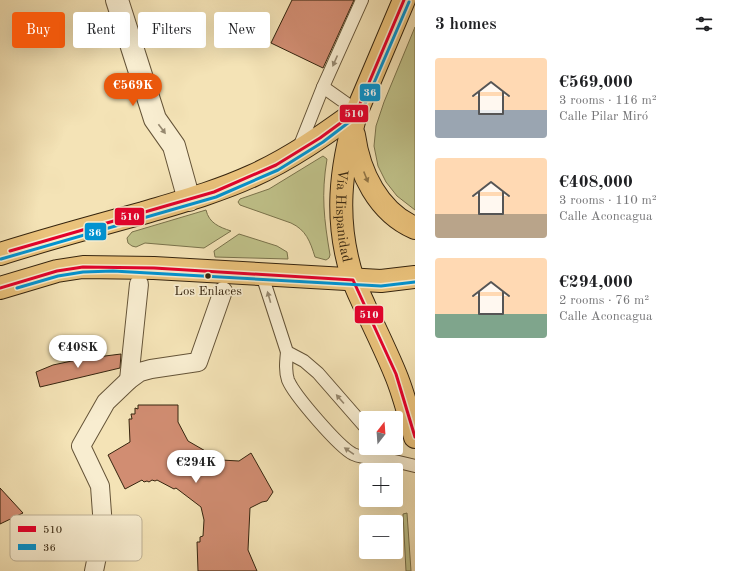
<!DOCTYPE html>
<html lang="en">
<head>
<meta charset="utf-8">
<style>
  body { margin:0; font-family:"Old Standard TT",serif; background:#f6f6f6; color:#202124; height:100vh; display:flex; flex-direction:column; font-size:15px; white-space:nowrap }
  * { box-sizing:border-box; margin:0 }
  p { font-size:13px; color:#757577 }
  .icon { flex:none; width:22px; height:22px; fill:none; stroke:currentColor; stroke-width:2; stroke-linecap:round; stroke-linejoin:round }
  .map { position:relative; flex:1; overflow:hidden }
  .drawer { display:flex; flex-direction:column; background:#fff; width:320px }
  .drawer>* { flex:none }
  .top-card { position:absolute; left:12px; top:12px; width:343px; height:36px; display:flex; gap:8px }
  .needle { width:26px; rotate:17deg }
  .fabs { position:absolute; left:359px; top:411px; display:grid; gap:8px }
  .fabs a { display:grid; place-items:center; width:44px; height:44px; border-radius:4px; background:#fff; box-shadow:0 4px 16px #0002; font-size:20px }
  .price { position:absolute; translate:-50% -34px; padding:0 9px; border-radius:14px; background:#fff; color:#222; font-size:13px; line-height:26px; filter:drop-shadow(0 1px 2px #0008) }
  .price::after { content:''; position:absolute; left:50%; top:24px; width:12px; height:9px; margin-left:-6px; background:inherit; clip-path:polygon(0 0,100% 0,50% 100%) }
  .price.on { background:#ea580c; color:#fff }
  ul { padding:0; list-style:none }
  li { display:flex; align-items:center; gap:12px; height:100px; padding:0 20px }
  li span { display:grid; place-items:center; flex:none; width:112px; height:80px; border-radius:4px; color:#555 }
  li>.icon { margin-inline-start:auto }
  span .icon { width:48px; height:48px; fill:#fffc; stroke-width:1 }
  li b { font-size:17px }
  h2 { display:flex; justify-content:space-between; align-items:center; height:48px; padding:0 20px; font-size:17px }
  .tag { padding:0 14px; border-radius:4px; background:#fff; box-shadow:0 4px 16px #0002; font-size:14px; line-height:36px }
  .tag.on { background:#ea580c; color:#fff }
  main { display:flex; flex:1; min-height:0 }
  .map>svg:first-child { display:block }
  .green { fill:#c0c28a; stroke:#7a734c }
  .building { fill:#d18d72; stroke:#35240e }
  .lines { fill:none; stroke-linecap:round; stroke-linejoin:round }
  .service-casing { stroke:#655438; stroke-width:14 }
  .pedestrian-casing { stroke:#655438; stroke-width:20 }
  .minor-casing { stroke:#655438; stroke-width:24 }
  .trunk-casing { stroke:#35240e; stroke-width:24 }
  .service { stroke:#f8edd0; stroke-width:12 }
  .pedestrian { stroke:#f8edd0; stroke-width:18 }
  .minor { stroke:#f8edd0; stroke-width:22 }
  .trunk { stroke:#eac27b; stroke-width:22 }
  .bus-1-casing { stroke:#f8edd0; stroke-width:6 }
  .bus-2-casing { stroke:#f8edd0; stroke-width:6 }
  .bus-1 { stroke:#e4002b; stroke-width:3 }
  .bus-2 { stroke:#0293d1; stroke-width:3 }
  .oneway { fill:#96886f }
  .oneway2 { fill:#907344 }
  .bus-dot { fill:#35240e; stroke:#f8edd0; stroke-width:1.5 }
  .labels { text-anchor:middle; stroke-width:3.5; stroke-linejoin:round; paint-order:stroke }
  .bus-label { font-size:13px; fill:#35240e; stroke:#f8edd0 }
  .street-label { font-size:14px; fill:#35240e; stroke:#f8edd0 }
  .key { fill:#f8edd0; stroke:#beb196; stroke-width:1 }
  .key-label { font-size:11px; fill:#35240e }
  .line-badge { stroke:#f8edd0; stroke-width:1.5 }
  .badge-label { font-size:11px; text-anchor:middle; font-weight:bold; fill:#fff }
</style>
</head>
<body>
<main>
<div class="map">
<svg width="415" height="571" viewBox="0 0 415 571">
  <rect width="100%" height="100%" fill="#f4e3b6"/>
  <filter id="stains"><feTurbulence type="fractalNoise" baseFrequency=".005" numOctaves="4"/><feColorMatrix values="0 0 0 0 .2 0 0 0 0 .09 0 0 0 0 .02 0 0 0 .5 -.17"/></filter>
  <radialGradient id="worn" r=".72"><stop offset=".6" stop-color="#630" stop-opacity="0"/><stop offset="1" stop-color="#630" stop-opacity=".3"/></radialGradient>
  <!-- green -->
  <g class="green">
    <polygon points="415,27 415,210 397,196 386,182 378,166 374,146 376,126 384,102"/>
    <path d="M323 156 327 159C321 195 324 219 330 255L329 258 326 260 315 257C310 241 306 230 291 223L240 205 238 202 240 199 269 189Z"/>
    <path d="M206 210C209 223 219 227 231 231L204 248 145 243 136 247 132 246 128 243 127 238 132 232Z"/>
    <polygon points="239,234 277,246 287,252 288,259 215,257 214,251"/>
    <polygon points="407,513 411,571 406,571 403,514"/>
  </g>
  <!-- building -->
  <g class="building">
    <polygon points="292,0 354,0 323,68 271,43"/>
    <polygon points="121,354 120,368 40,387 36,372 53,365 81,359"/>
    <polygon points="138,405 178,405 178,422 188,441 221,460 239,461 251,453 273,492 267,501 262,502 250,508 248,550 257,571 198,571 197,542 200,542 200,537 203,536 204,520 201,507 176,488 174,489 157,480 155,481 152,480 149,482 147,481 144,482 142,480 125,489 108,455 130,442 129,419 132,419 131,414 135,414 135,408 138,409"/>
    <polygon points="0,488 23,513 0,524"/>
  </g>
  <g class="lines">
    <defs>
      <g id="service">
        <polyline points="323,87 357,111"/>
        <polyline points="298,150 323,87 362,0"/>
        <polyline points="262,275 287,352 304,361 318,373 366,428"/>
        <path d="M287 352C286 362 285 371 288 380 294 395 339 447 353 454 364 459 375 458 386 459"/>
        <polyline points="379,448 386,459 415,466"/>
      </g>
      <g id="pedestrian">
        <polyline points="129,380 139,284"/>
        <polyline points="94,571 103,527 100,486 81,446 106,402 129,380 140,372 151,369 198,362 223,291"/>
      </g>
      <polyline id="minor" points="117,0 155,119 174,146 189,200"/>
      <g id="trunk">
        <path id="s1" d="M404 0 357 111C340 168 334 221 353 279 356 288 361 298 365 307 375 329 386 351 395 373 404 394 409 416 415 437"/>
        <path d="M354 135C359 172 378 212 415 228"/>
        <path d="M0 254C47 239 95 226 143 213 180 202 217 192 252 176 290 159 324 135 357 111"/>
        <polyline points="0,288 57,271 83,267 154,268 381,281 415,277"/>
      </g>
    </defs>
    <!-- service casing -->
    <use href="#service" class="service-casing"/>
    <!-- pedestrian casing -->
    <use href="#pedestrian" class="pedestrian-casing"/>
    <!-- minor casing -->
    <use href="#minor" class="minor-casing"/>
    <!-- trunk casing -->
    <use href="#trunk" class="trunk-casing"/>
    <!-- service -->
    <use href="#service" class="service"/>
    <!-- pedestrian -->
    <use href="#pedestrian" class="pedestrian"/>
    <!-- minor -->
    <use href="#minor" class="minor"/>
    <!-- trunk -->
    <use href="#trunk" class="trunk"/>
    <defs>
      <g id="bus-1">
        <polyline points="10,251 214,192 276,165 320,138 357,111 404,0"/>
        <polyline points="0,288 57,271 83,267 154,268 353,280 396,374 415,437"/>
      </g>
      <g id="bus-2">
        <polyline points="1,259 216,197 278,170 323,142 361,113 409,2"/>
        <polyline points="17,288 58,276 83,272 113,271 381,286 415,282"/>
      </g>
    </defs>
    <!-- bus-1 casing -->
    <use href="#bus-1" class="bus-1-casing"/>
    <!-- bus-2 casing -->
    <use href="#bus-2" class="bus-2-casing"/>
    <!-- bus-1 -->
    <use href="#bus-1" class="bus-1"/>
    <!-- bus-2 -->
    <use href="#bus-2" class="bus-2"/>
  </g>
  <!-- one-way arrows -->
  <defs><path id="oneway-solid" d="M-6-.8H1V-3.2L6.5 0L1 3.2V.8H-6Z"/></defs>
  <g class="oneway">
    <use href="#oneway-solid" transform="translate(335 61) rotate(114)"/>
    <use href="#oneway-solid" transform="translate(162 129) rotate(53)"/>
    <use href="#oneway-solid" transform="translate(269 297) rotate(-106)"/>
    <use href="#oneway-solid" transform="translate(340 399) rotate(-131)"/>
    <use href="#oneway-solid" transform="translate(349 451) rotate(-145)"/>
  </g>
  <use class="oneway2" href="#oneway-solid" transform="translate(366 177) rotate(68)"/>
  <!-- markers -->
  <circle class="bus-dot" cx="208" cy="276" r="3.5"/>
  <g class="labels">
    <!-- bus labels -->
    <g class="bus-label">
      <text x="208" y="295">Los Enlaces</text>
    </g>
    <!-- street labels -->
    <g class="street-label">
      <text dy="5" stroke="none"><textPath href="#s1" startOffset="227">Vía Hispanidad</textPath></text>
    </g>
  </g>
  <!-- legend -->
  <rect x="10" y="515" width="132" height="46" rx="6" class="key"/>
  <rect x="18" y="526" width="18" height="6" fill="#e4002b"/>
  <rect x="18" y="544" width="18" height="6" fill="#0293d1"/>
  <g class="key-label">
    <text x="43" y="533">510</text>
    <text x="43" y="551">36</text>
  </g>
  <g class="line-badge">
    <rect x="359" y="83" width="22" height="19" rx="4" fill="#0293d1"/>
    <rect x="339" y="104" width="30" height="19" rx="4" fill="#e4002b"/>
    <rect x="114" y="207" width="31" height="19" rx="4" fill="#e4002b"/>
    <rect x="84" y="222" width="23" height="19" rx="4" fill="#0293d1"/>
    <rect x="354" y="305" width="30" height="19" rx="4" fill="#e4002b"/>
  </g>
  <g class="badge-label">
    <text x="370" y="96">36</text>
    <text x="354" y="117">510</text>
    <text x="130" y="220">510</text>
    <text x="95" y="236">36</text>
    <text x="369" y="318">510</text>
  </g>
  <rect width="100%" height="100%" filter="url(#stains)"/>
  <rect width="100%" height="100%" fill="url(#worn)"/>
</svg>
<div class="fabs">
<a><svg class="needle" viewBox="-14 -14 28 28"><path d="M0-13l5 13h-10z" fill="#e53935"/><path d="M0 13l5-13h-10z" fill="#757577"/></svg></a>
<a>+</a>
<a>−</a>
</div>
<b class="price on" style="left:133px;top:107px">€569K</b>
<b class="price" style="left:78px;top:369px">€408K</b>
<b class="price" style="left:196px;top:484px">€294K</b>
<div class="top-card">
<a class="tag on">Buy</a>
<a class="tag">Rent</a>
<a class="tag">Filters</a>
<a class="tag">New</a>
</div>
</div>
<section class="drawer">
<h2>3 homes<svg class="icon" aria-label="filters" viewBox="0 0 24 24"><path d="M4 7h16M4 17h16"/><circle cx="9" cy="7" r="2"/><circle cx="15" cy="17" r="2"/></svg></h2>
<ul>
<li><span style="background:linear-gradient(#ffd9b3 65%,#9aa5b1 0)"><svg class="icon" aria-label="home" viewBox="0 0 24 24"><path d="M3 11l9-7 9 7M6 9v11h12V9"/></svg></span><div><b>€569,000</b><p>3 rooms · 116 m²</p><p>Calle Pilar Miró</p></div></li>
<li><span style="background:linear-gradient(#ffd9b3 70%,#b9a48a 0)"><svg class="icon" aria-label="home" viewBox="0 0 24 24"><path d="M3 11l9-7 9 7M6 9v11h12V9"/></svg></span><div><b>€408,000</b><p>3 rooms · 110 m²</p><p>Calle Aconcagua</p></div></li>
<li><span style="background:linear-gradient(#ffd9b3 70%,#7fa58c 0)"><svg class="icon" aria-label="home" viewBox="0 0 24 24"><path d="M3 11l9-7 9 7M6 9v11h12V9"/></svg></span><div><b>€294,000</b><p>2 rooms · 76 m²</p><p>Calle Aconcagua</p></div></li>
</ul>
</section>
</main>
</body>
</html>
